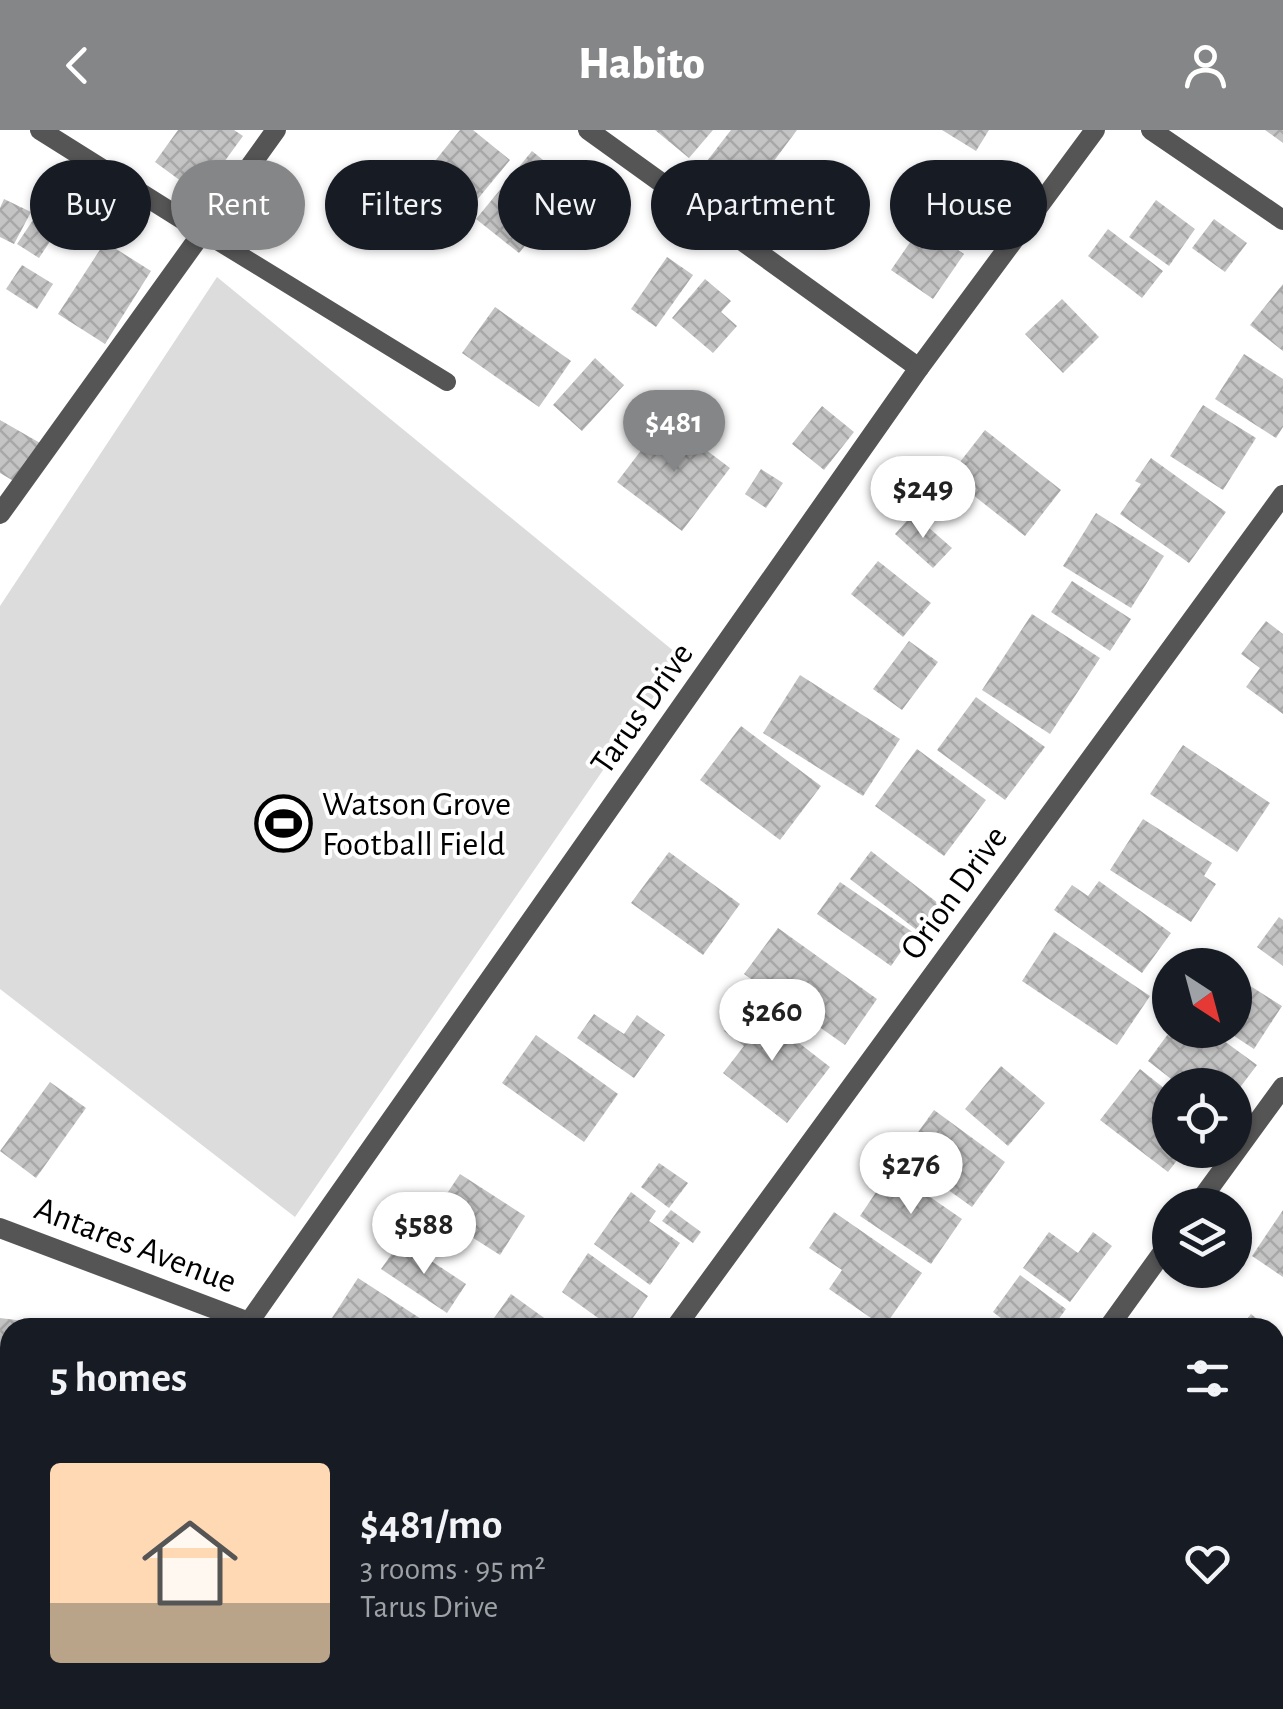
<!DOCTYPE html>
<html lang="en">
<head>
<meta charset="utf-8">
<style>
  body { margin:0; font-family:"Alegreya Sans",sans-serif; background:#20242c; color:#f1f3f6; height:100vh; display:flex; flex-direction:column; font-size:38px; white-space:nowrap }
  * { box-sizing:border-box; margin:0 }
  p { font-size:32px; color:#9ea1a6 }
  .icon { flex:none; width:55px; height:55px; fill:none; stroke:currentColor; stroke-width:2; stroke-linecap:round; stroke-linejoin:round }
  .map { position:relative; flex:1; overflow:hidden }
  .details { position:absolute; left:0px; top:1188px; width:1285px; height:392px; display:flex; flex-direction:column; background:#171b24; border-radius:30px 30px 0 0; box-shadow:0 2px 8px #0004 }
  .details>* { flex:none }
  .hud { position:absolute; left:30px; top:30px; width:1225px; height:90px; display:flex; gap:20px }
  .needle { width:65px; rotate:144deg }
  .fabs { position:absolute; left:1152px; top:818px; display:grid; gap:20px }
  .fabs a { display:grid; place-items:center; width:100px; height:100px; border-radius:50%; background:#171b24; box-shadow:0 2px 8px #0004; font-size:50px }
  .price { position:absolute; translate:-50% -85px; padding:0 22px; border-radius:35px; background:#fff; color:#222; font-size:32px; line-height:65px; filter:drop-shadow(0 2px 5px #0008) }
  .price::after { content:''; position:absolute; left:50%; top:60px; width:30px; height:22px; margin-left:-15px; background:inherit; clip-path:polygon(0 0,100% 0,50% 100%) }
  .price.on { background:#858687; color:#fff }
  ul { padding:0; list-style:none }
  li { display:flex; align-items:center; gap:30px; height:250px; padding:0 50px }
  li+li { border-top:2px solid #363941 }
  li span { display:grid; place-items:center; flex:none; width:280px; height:200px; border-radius:10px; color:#555 }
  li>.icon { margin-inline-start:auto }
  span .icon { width:120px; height:120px; fill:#fffc; stroke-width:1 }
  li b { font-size:42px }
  h2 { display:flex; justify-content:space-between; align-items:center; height:120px; padding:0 50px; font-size:42px }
  .tag { padding:0 35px; border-radius:45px; background:#171b24; box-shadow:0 2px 8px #0004; font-size:35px; line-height:90px }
  .tag.on { background:#858687; color:#fff }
  header { display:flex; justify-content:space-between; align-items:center; height:130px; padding:0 50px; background:#858687; color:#fff; font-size:45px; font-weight:800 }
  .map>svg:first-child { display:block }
  .pitch { fill:#dcdcdc }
  .building { fill:url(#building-cross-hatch) }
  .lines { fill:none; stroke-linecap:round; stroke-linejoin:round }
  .service { stroke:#555; stroke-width:18 }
  .minor { stroke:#555; stroke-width:20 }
  .labels { text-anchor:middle; stroke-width:8; stroke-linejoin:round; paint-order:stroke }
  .street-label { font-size:35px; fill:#000; stroke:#fff }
  .poi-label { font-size:35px; fill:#000; stroke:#fff; text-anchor:start }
</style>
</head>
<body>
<header><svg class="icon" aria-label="back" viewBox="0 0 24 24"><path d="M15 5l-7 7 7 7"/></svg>Habito<svg class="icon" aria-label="person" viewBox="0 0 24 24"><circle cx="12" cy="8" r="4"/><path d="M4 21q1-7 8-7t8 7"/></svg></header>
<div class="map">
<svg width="1283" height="1579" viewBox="0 0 1283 1579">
  <defs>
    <pattern id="building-cross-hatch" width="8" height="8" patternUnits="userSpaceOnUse" patternTransform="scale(2.5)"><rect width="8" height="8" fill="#c4c4c4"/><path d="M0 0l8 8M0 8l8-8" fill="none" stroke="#a7a7a7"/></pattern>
  </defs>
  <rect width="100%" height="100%" fill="#fff"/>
  <!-- pitch -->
  <polygon class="pitch" points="217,147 681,527 295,1087 0,859 0,476"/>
  <!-- building -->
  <g class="building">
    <polygon points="178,0 234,0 243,6 200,65 155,32"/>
    <polygon points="460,0 473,0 510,30 467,82 422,47"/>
    <polygon points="655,0 713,0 689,28"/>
    <polygon points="731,0 797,0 750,63 707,31"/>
    <polygon points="942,0 989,0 976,21"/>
    <polygon points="1265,0 1283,0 1283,13"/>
    <polygon points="532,21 575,56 519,123 476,89"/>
    <polygon points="783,44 823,71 796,110 756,82"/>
    <polygon points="4,69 31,82 14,114 0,107 0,78"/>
    <polygon points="1156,70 1195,99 1169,136 1129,107"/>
    <polygon points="45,72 67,86 39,128 17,114"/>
    <polygon points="1214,89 1247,113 1225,142 1192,118"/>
    <polygon points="922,95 964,124 933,169 891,140"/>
    <polygon points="1108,99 1163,141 1142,168 1088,126"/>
    <polygon points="105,112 151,141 105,214 58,184"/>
    <polygon points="667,127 693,145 656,197 631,179"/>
    <polygon points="22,135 53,154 37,179 6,159"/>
    <polygon points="705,149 731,171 721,182 737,196 713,223 672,188"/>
    <polygon points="1283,154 1283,221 1250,195"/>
    <polygon points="1062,169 1099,207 1063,243 1025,204"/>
    <polygon points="495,177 571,231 539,277 462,223"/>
    <polygon points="1244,224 1283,249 1283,297 1276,308 1215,269"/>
    <polygon points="595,228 624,255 582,301 553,275"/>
    <polygon points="1203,275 1256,308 1223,360 1170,326"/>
    <polygon points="822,276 854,302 824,340 792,314"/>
    <polygon points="665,289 730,338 682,401 617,352"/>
    <polygon points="0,290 40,313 17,353 0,343"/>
    <polygon points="985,300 1061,360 1025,406 949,346"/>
    <polygon points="1151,328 1226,382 1189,433 1120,384 1141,354 1135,351"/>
    <polygon points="761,339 783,353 766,378 745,364"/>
    <polygon points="926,343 941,359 920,380 904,365"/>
    <polygon points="1096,383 1164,426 1131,478 1063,436"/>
    <polygon points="913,384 952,418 933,438 895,404"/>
    <polygon points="878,431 931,473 903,507 851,464"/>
    <polygon points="1072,451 1131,489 1110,521 1051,482"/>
    <polygon points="1032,484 1100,528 1050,604 982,560"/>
    <polygon points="1266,491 1283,504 1283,584 1246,557 1260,538 1241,524"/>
    <polygon points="909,511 938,532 902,580 873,559"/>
    <polygon points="800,545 900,609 863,666 763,603"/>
    <polygon points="976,567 1045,617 1005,670 937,620"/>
    <polygon points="741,596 821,656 780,710 700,650"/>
    <polygon points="1183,615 1270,673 1237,722 1150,664"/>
    <polygon points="917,619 986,670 944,726 875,676"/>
    <polygon points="1143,689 1212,733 1204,746 1216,754 1191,792 1110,740"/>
    <polygon points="871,721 943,777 922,804 850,749"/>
    <polygon points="669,722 740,774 703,825 631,773"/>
    <polygon points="1099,751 1171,803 1142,843 1054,780 1072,755 1088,766"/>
    <polygon points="840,752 914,803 891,836 817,784"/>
    <polygon points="1279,787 1283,790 1283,836 1257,817"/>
    <polygon points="778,798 877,869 845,915 744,844"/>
    <polygon points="1054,802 1150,866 1117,915 1022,851"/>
    <polygon points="1244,852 1282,876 1254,919 1225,900 1235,900 1235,867"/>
    <polygon points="746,872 830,937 787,993 723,943 744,916 724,901"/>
    <polygon points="594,884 624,904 637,885 665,905 634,948 577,908"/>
    <polygon points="1171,900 1209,900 1257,935 1235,964 1235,955 1179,955 1148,931"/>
    <polygon points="536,905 618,964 584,1012 502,953"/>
    <polygon points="1001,936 1045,973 1008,1016 965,979"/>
    <polygon points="1140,939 1170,963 1170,1020 1185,1020 1168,1042 1100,990"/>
    <polygon points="50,952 86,978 36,1048 0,1021"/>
    <polygon points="934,980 1005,1032 972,1077 901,1026"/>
    <polygon points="659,1033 688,1053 669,1078 641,1057"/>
    <polygon points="891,1040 962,1089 931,1134 860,1086"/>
    <polygon points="460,1044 525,1086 500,1125 434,1083"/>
    <polygon points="631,1062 656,1081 649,1091 680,1113 650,1155 594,1114"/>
    <polygon points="671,1080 701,1102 693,1113 662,1091"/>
    <polygon points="1283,1080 1283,1147 1252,1126"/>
    <polygon points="834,1082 922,1143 884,1197 829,1159 842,1140 809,1118"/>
    <polygon points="1049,1102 1078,1123 1093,1102 1112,1116 1070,1172 1023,1138"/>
    <polygon points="401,1111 466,1154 447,1183 381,1139"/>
    <polygon points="588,1123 648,1166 626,1198 612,1198 562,1162"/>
    <polygon points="1020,1145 1066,1179 1052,1198 1014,1198 993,1182"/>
    <polygon points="358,1148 435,1198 335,1198 328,1194"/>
    <polygon points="511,1164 558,1198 487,1198"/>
    <polygon points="1251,1184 1268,1198 1240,1198"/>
    <polygon points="0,1188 56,1195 56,1198 10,1198 10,1250 0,1248"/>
    <polygon points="1275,1204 1283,1210 1283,1218 1275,1228"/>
    <polygon points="0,1356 10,1357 10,1426 0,1425"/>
    <polygon points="1283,1375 1283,1403 1275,1395 1275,1382"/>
    <polygon points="1283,1404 1283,1445 1275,1437 1275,1412"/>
    <polygon points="1283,1489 1283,1579 1281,1579 1266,1570 1275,1570 1275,1502"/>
    <polygon points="0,1509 10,1510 10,1570 19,1570 19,1579 0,1579"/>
    <polygon points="108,1570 167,1570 166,1579 107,1579"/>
    <polygon points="253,1570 288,1570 288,1579 252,1579"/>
    <polygon points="299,1570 352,1570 352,1579 298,1579"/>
    <polygon points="405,1570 511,1570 510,1579 404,1579"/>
    <polygon points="615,1570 684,1570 682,1579 613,1579"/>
    <polygon points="801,1570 859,1570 859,1575 863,1575 863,1579 801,1579"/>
    <polygon points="988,1570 1058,1570 1057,1579 987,1579"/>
    <polygon points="1134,1570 1194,1570 1193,1579 1132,1579"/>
  </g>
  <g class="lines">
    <!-- service -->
    <polyline class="service" points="201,101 447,252"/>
    <!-- minor -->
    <g class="minor">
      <polyline points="40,0 201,101"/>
      <polyline points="588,0 919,238"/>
      <polyline points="1151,0 1283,90"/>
      <polyline points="0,384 276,0"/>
      <polyline points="1197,1075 1283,957"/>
      <polyline points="0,1098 249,1192"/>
      <polyline points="248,1198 249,1192 919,238 1095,0"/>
      <polyline points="675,1198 1283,365"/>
      <polyline points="1108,1198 1170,1112"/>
      <polyline points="0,1486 10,1488"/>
      <polyline points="185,1579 186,1570"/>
      <polyline points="543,1579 544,1570"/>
      <polyline points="897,1579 898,1570"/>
    </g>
  </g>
  <!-- icons -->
  <defs>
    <symbol id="stadium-ring" viewBox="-11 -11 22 22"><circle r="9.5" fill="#fff" stroke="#000" stroke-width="1.5"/><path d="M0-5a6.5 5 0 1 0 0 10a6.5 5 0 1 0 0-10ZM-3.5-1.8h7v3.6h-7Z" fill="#000"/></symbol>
  </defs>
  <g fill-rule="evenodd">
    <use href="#stadium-ring" x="252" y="662" width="63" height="63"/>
  </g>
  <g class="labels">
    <!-- street labels -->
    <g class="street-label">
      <text transform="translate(641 578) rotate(-55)" y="12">Tarus Drive</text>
      <text transform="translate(953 762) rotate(-54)" y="12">Orion Drive</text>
      <text transform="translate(136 1114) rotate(21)" y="12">Antares Avenue</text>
    </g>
    <!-- poi labels -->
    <g class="poi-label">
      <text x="322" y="685">Watson Grove<tspan x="322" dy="40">Football Field</tspan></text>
    </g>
  </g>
</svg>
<div class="fabs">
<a><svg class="needle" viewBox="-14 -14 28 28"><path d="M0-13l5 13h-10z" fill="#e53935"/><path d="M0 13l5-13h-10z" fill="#9ea1a6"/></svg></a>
<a><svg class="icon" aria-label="locate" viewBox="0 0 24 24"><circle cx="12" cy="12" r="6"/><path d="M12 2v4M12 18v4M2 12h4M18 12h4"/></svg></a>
<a><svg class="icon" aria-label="layers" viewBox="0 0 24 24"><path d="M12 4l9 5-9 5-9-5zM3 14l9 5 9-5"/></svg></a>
</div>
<b class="price on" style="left:674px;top:345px">$481</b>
<b class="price" style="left:923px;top:411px">$249</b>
<b class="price" style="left:772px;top:934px">$260</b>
<b class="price" style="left:911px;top:1087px">$276</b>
<b class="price" style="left:424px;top:1147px">$588</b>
<div class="hud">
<a class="tag">Buy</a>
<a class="tag on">Rent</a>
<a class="tag">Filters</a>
<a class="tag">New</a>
<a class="tag">Apartment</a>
<a class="tag">House</a>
</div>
<section class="details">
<h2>5 homes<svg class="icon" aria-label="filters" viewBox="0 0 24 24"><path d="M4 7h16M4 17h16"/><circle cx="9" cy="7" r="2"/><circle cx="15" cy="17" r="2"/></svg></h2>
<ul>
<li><span style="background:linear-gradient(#ffd9b3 70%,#b9a48a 0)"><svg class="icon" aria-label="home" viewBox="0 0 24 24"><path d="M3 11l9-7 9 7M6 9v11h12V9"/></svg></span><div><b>$481/mo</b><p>3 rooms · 95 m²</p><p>Tarus Drive</p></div><svg class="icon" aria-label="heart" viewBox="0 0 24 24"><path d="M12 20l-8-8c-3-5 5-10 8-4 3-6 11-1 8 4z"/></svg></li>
</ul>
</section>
</div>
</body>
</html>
